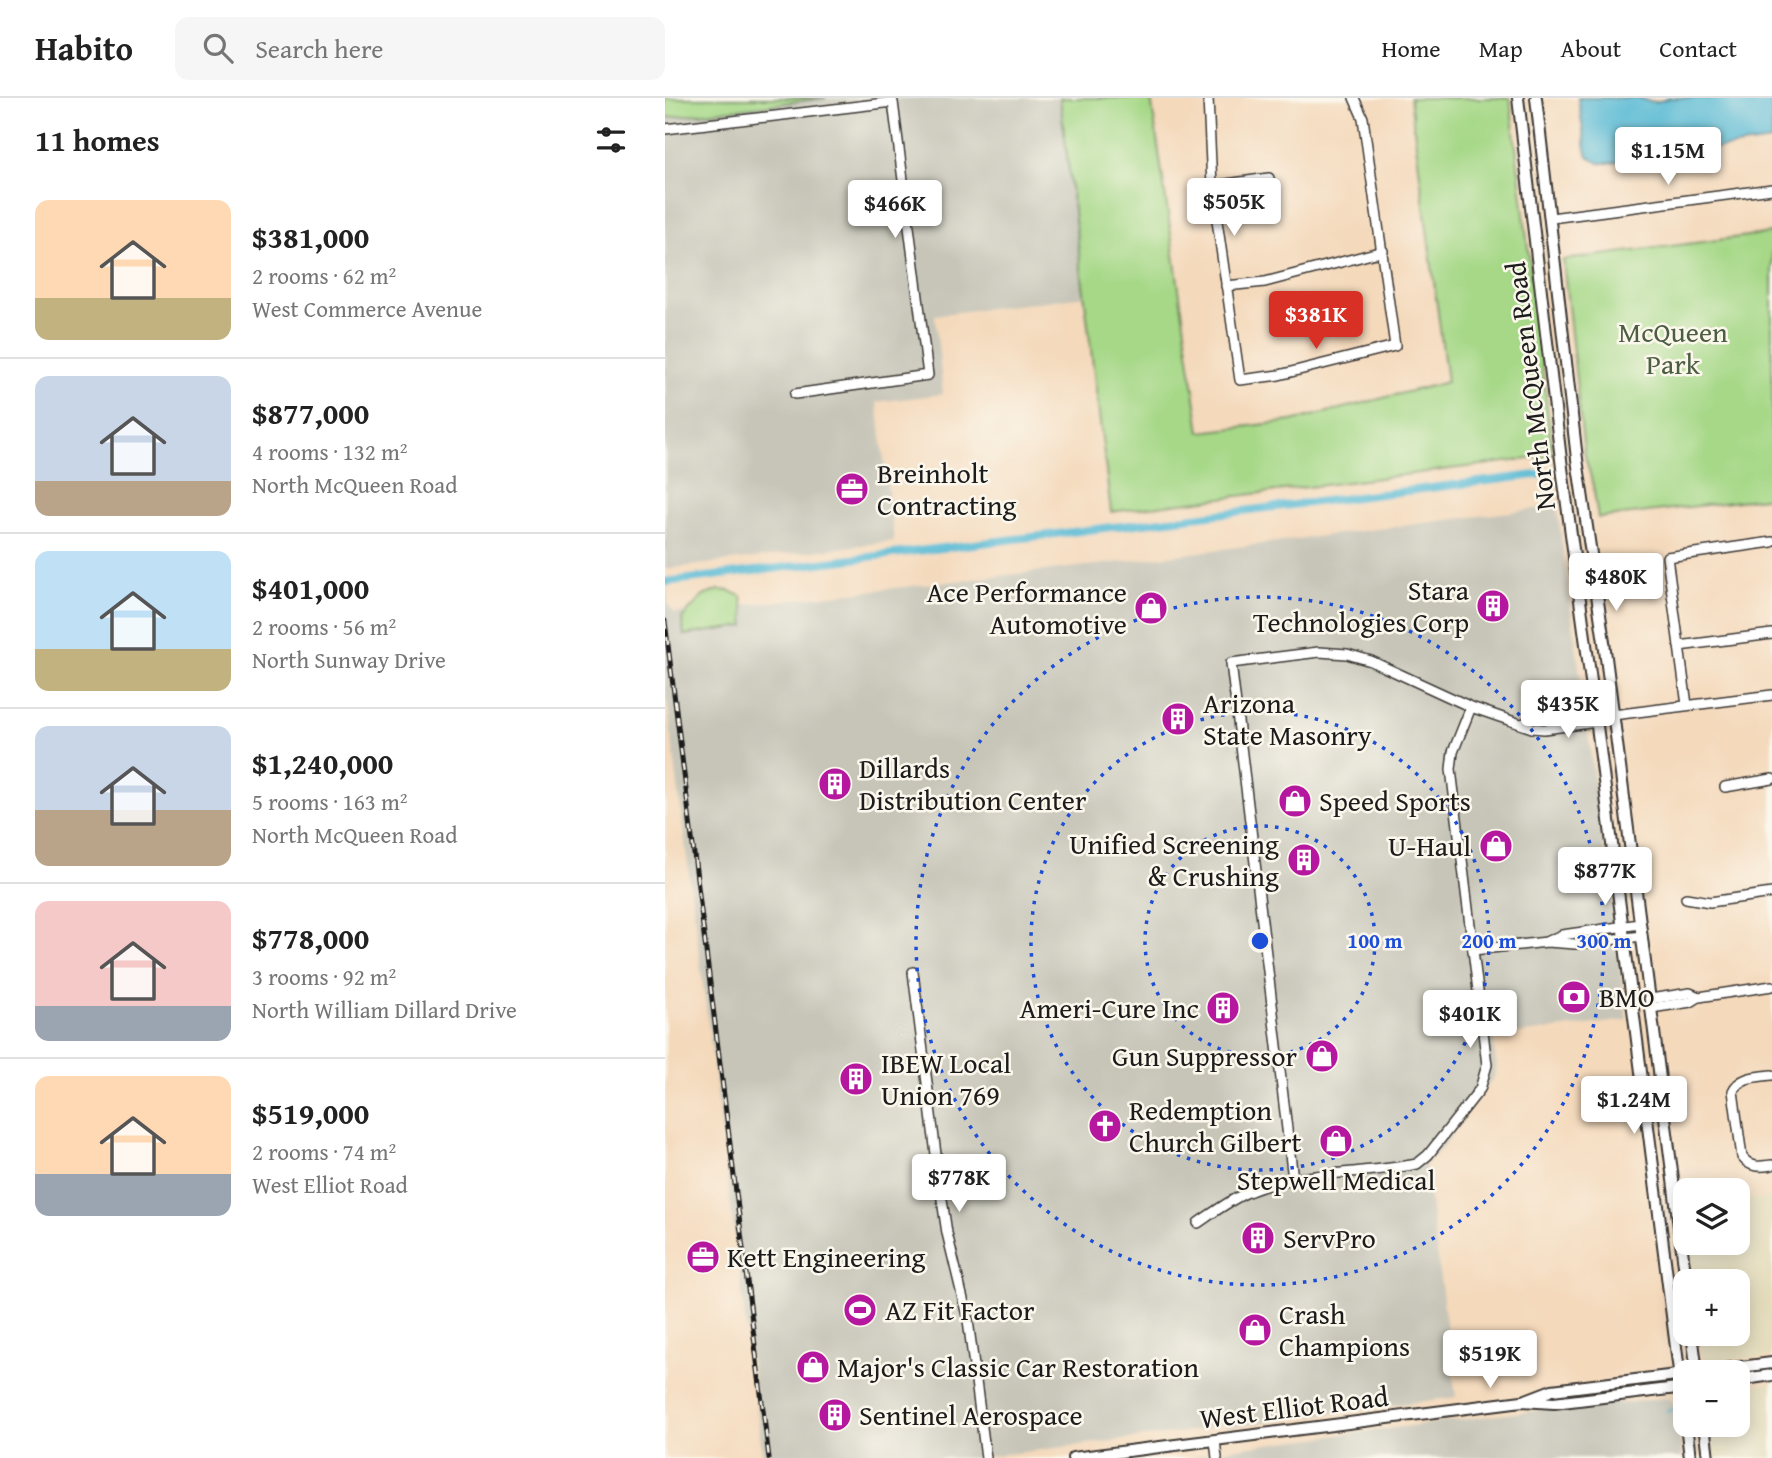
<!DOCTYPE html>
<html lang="en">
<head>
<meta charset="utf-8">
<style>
  body { margin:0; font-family:"Gentium Book Plus",serif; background:#f6f6f6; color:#222; height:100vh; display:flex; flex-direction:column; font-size:26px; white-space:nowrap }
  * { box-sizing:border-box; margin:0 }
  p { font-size:23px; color:#767676 }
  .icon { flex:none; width:38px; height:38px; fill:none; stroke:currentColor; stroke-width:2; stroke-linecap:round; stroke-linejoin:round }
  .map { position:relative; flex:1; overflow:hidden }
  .sheet { display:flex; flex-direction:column; background:#fff; width:665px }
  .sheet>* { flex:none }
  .buttons { position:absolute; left:1008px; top:1080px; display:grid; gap:14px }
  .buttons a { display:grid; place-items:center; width:77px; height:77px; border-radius:14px; background:#fff; box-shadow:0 4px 18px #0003; font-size:35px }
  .price { position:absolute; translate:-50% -60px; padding:0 16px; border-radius:7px; background:#fff; color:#222; font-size:23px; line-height:46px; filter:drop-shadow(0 2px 4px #0008) }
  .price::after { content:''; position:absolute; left:50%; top:42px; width:21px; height:16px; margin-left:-10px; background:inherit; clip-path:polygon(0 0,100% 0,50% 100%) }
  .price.on { background:#d93025; color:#fff }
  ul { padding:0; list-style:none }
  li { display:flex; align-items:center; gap:21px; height:175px; padding:0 35px }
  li+li { border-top:2px solid #e0e0e0 }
  li span { display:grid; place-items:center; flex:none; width:196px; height:140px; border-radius:14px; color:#555 }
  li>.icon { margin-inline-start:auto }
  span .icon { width:84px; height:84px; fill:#fffc; stroke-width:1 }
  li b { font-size:30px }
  h2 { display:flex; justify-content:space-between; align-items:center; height:84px; padding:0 35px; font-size:30px }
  header { display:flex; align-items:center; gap:42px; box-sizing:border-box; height:98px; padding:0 35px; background:#fff; border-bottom:2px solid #e0e0e0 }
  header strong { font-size:33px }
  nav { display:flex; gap:38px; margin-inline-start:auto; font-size:24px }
  .search { width:490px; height:63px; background:#f6f6f6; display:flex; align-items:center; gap:18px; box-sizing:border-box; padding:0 24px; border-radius:14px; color:#767676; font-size:26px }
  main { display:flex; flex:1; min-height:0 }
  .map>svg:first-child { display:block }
  .built { fill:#e3dbba }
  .industrial { fill:#c6c5b8 }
  .green { fill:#a6d887; stroke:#617a52; stroke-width:2 }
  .water { fill:#56b9d4; stroke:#396a78; stroke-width:2 }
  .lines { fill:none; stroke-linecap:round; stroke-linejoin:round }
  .stream { stroke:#56b9d4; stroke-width:2.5 }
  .canal { stroke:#56b9d4; stroke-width:8 }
  .minor-casing { stroke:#3c3834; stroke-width:12 }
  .major-casing { stroke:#3c3834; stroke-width:14 }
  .minor { stroke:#fff; stroke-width:9 }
  .major { stroke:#fff; stroke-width:10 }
  .rail-casing { stroke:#1c1c1c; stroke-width:5 }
  .rail { stroke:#fbf7ec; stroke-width:2.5; stroke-dasharray:8; stroke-linecap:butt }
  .ring { fill:none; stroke:#1d4ed8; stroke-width:3.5; stroke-dasharray:3.5 7 }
  .labels { text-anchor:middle; stroke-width:5; stroke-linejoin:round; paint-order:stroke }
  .park-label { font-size:28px; fill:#4c5e41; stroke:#fbf7ec }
  .street-label { font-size:28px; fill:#1c1c1c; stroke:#fbf7ec }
  .poi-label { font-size:28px; fill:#1c1c1c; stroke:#fbf7ec; text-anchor:start }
  .centre { fill:#1d4ed8; stroke:#fbf7ec; stroke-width:3.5 }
  .ring-label { font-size:21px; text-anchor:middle; font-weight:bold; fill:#1d4ed8; stroke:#fbf7ec; stroke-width:5; stroke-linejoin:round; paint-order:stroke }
</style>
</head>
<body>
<header>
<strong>Habito</strong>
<div class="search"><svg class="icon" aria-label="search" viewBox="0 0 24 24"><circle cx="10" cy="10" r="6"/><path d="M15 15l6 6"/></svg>Search here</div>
<nav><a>Home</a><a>Map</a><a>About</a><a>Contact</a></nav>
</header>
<main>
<section class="sheet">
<h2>11 homes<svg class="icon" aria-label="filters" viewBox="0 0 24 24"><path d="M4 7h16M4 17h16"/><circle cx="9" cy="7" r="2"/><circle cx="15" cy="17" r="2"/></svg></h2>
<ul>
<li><span style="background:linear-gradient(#ffd9b3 70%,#c2b280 0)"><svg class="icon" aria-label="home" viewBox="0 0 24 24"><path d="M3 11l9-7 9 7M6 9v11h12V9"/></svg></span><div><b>$381,000</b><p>2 rooms · 62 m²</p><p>West Commerce Avenue</p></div></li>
<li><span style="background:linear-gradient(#c9d6e8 75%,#b9a48a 0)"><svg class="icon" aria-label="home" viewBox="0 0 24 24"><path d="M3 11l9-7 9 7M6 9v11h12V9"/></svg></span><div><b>$877,000</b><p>4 rooms · 132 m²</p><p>North McQueen Road</p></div></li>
<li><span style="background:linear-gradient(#bfe0f5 70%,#c2b280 0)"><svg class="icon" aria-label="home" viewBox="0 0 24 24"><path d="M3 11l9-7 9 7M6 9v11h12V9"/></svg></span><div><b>$401,000</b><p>2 rooms · 56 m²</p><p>North Sunway Drive</p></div></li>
<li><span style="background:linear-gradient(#c9d6e8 60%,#b9a48a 0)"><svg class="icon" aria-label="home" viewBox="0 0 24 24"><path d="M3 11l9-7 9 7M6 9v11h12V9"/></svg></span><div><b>$1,240,000</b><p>5 rooms · 163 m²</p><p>North McQueen Road</p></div></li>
<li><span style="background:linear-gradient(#f6c9c9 75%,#9aa5b1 0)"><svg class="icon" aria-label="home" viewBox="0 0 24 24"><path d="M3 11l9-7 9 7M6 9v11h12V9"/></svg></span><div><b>$778,000</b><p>3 rooms · 92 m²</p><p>North William Dillard Drive</p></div></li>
<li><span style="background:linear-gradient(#ffd9b3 70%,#9aa5b1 0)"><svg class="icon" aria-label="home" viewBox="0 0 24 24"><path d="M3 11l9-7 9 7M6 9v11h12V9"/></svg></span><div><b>$519,000</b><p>2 rooms · 74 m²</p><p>West Elliot Road</p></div></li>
</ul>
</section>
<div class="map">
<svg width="1107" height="1360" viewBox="0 0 1107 1360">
  <rect width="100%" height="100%" fill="#fbf7ec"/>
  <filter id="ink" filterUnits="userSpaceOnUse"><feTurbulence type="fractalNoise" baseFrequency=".0143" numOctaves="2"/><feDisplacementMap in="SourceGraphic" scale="14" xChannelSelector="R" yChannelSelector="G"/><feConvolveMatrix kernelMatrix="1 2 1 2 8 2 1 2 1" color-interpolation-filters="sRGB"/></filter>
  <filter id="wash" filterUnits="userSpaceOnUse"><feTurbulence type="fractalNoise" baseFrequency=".00686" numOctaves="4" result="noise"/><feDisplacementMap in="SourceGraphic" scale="28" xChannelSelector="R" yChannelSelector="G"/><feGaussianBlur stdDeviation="1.57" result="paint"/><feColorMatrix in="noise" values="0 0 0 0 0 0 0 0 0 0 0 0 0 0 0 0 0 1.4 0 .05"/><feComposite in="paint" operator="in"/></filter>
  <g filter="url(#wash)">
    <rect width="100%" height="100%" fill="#f4d9bb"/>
    <!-- built -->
    <g class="built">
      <polygon points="1107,1099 1107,1259 1042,1262 1036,1254 1038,1236 1073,1236 1073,1183 1029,1183 1023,1145 1073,1144 1073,1103"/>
      <polygon points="1107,1285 1107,1360 1049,1360 1044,1327 1073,1326 1073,1290"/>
    </g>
    <!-- industrial -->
    <g class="industrial">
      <polygon points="161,0 395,0 420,198 270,217 278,296 212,304 229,443 0,471 0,20"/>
      <polygon points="892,408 962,922 828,939 831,967 829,979 778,1049 760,1067 791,1299 562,1329 561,1323 537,1332 310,1360 98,1360 0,586 0,481 3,506 10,515 448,465"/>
      <polygon points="999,1300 1006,1302 1011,1309 1017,1360 525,1360 571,1350 937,1304 959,1305"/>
    </g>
    <!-- green -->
    <g class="green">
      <polygon points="0,0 161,0 0,20"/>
      <polygon points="395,0 486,0 535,334 627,323 782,284 745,0 845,0 888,358 446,414"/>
      <polygon points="1107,135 1107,399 933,420 928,387 919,354 898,162"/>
      <polygon points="53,492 66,493 77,499 80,528 19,537 17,520 38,498"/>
    </g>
    <!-- water -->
    <polygon class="water" points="913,0 972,0 990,4 1005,0 1107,0 1107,43 946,65 934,65 929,62 923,58 921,51"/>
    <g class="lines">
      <!-- stream -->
      <polyline class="stream" points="1002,1313 1008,1312"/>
      <!-- canal -->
      <polyline class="canal" points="0,484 879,376"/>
    </g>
  </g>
  <g filter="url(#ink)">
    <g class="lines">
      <defs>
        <g id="minor">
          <polyline points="543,0 547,88 575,282 614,277 730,248 698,20 689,0"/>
          <polyline points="0,31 228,4 263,277 130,296"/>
          <polyline points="547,88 604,80"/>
          <polyline points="886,120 1107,91"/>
          <polyline points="561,188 600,184 718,153"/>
          <polyline points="1014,548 1107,536"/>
          <polyline points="1022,607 1002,459 1107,444"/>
          <polyline points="857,626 869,620 931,613 937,614"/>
          <polyline points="1060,689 1107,681"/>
          <polyline points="1021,800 1045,804 1107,795"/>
          <polyline points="883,843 897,837 975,826"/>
          <polyline points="808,852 882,844 910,846 977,838"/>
          <polyline points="248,874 275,1088 282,1135 303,1222 321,1360"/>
          <polyline points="985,901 1025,895 1034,899"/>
          <polyline points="986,910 1026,904 1034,899 1107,888"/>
          <path d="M1107 977C1092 979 1075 978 1068 993L1077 1059C1086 1070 1094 1069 1107 1067"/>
          <polyline points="628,1081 566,565 654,554 682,556 706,563 806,609 867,630 879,631 932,624 948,617 1107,597"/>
          <path d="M533 1125C549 1114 565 1102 583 1094 636 1072 697 1077 752 1066L763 1057 815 991 822 967 786 671 788 654 806 609"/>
          <polyline points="550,1342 552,1360"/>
        </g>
        <g id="major">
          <polyline points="853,0 897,370 931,620 1020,1320"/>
          <polyline points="871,0 912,361 939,544 1021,1183"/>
          <polyline points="1027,1236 1032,1274"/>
          <polyline points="1036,1274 1107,1265"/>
          <polyline points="1073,1282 1107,1277"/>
          <polyline points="861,1302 887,1292 1020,1276"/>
          <polyline points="1021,1326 1025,1360"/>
          <polyline points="1039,1326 1043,1360"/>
          <polyline points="408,1360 857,1303 889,1305 1020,1289"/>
        </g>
      </defs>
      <!-- minor casing -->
      <use href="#minor" class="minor-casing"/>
      <!-- major casing -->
      <use href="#major" class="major-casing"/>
      <!-- minor -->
      <use href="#minor" class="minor"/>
      <!-- major -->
      <use href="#major" class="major"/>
      <defs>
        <polyline id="rail" points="0,523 104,1360"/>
      </defs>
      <!-- rail casing -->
      <use href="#rail" class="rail-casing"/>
      <!-- rail -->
      <use href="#rail" class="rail"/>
    </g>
  </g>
  <!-- distance rings -->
  <g class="ring">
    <circle cx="595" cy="843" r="115"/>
    <circle cx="595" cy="843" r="229"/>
    <circle cx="595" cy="843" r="344"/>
  </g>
  <!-- icons -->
  <defs>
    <symbol id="office-disc" viewBox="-11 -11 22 22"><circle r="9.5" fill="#b5179e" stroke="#fbf7ec"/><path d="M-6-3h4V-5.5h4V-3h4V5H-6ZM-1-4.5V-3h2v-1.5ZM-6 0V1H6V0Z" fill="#fff"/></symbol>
    <symbol id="building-disc" viewBox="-11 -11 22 22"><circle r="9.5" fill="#b5179e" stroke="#fbf7ec"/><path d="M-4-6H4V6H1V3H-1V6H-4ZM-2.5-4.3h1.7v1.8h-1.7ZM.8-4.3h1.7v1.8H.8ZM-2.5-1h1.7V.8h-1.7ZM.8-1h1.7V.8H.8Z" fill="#fff"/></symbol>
    <symbol id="shop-disc" viewBox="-11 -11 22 22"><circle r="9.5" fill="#b5179e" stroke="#fbf7ec"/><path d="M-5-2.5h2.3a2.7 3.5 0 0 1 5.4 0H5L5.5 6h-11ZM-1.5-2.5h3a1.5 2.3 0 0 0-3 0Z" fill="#fff"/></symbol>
    <symbol id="bank-disc" viewBox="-11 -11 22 22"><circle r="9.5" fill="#b5179e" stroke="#fbf7ec"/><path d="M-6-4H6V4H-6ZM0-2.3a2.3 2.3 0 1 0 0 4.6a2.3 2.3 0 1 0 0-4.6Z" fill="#fff"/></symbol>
    <symbol id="church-disc" viewBox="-11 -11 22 22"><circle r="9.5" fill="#b5179e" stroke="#fbf7ec"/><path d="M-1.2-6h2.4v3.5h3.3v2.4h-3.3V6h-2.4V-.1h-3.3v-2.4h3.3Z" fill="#fff"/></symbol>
    <symbol id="stadium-disc" viewBox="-11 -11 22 22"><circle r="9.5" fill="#b5179e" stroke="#fbf7ec"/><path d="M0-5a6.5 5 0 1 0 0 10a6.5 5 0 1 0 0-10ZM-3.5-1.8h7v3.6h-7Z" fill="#fff"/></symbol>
  </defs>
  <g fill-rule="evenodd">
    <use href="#office-disc" x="168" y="372" width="38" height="38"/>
    <use href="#building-disc" x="809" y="489" width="38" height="38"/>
    <use href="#shop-disc" x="467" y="491" width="38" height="38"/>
    <use href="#building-disc" x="494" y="602" width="38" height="38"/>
    <use href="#building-disc" x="151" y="667" width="38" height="38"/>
    <use href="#shop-disc" x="611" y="684" width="38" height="38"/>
    <use href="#shop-disc" x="812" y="729" width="38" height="38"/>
    <use href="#building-disc" x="620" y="743" width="38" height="38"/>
    <use href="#bank-disc" x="890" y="880" width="38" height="38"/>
    <use href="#building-disc" x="539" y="891" width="38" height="38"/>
    <use href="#shop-disc" x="638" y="939" width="38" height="38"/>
    <use href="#building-disc" x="172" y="962" width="38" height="38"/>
    <use href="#church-disc" x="421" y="1009" width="38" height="38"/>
    <use href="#shop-disc" x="652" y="1024" width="38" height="38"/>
    <use href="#building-disc" x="574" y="1121" width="38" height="38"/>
    <use href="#office-disc" x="19" y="1140" width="38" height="38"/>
    <use href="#stadium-disc" x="176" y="1193" width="38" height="38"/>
    <use href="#shop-disc" x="571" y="1213" width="38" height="38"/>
    <use href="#shop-disc" x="129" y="1250" width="38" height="38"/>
    <use href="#building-disc" x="151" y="1298" width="38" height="38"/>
  </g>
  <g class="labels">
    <!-- park labels -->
    <g class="park-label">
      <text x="1008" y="244">McQueen<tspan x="1008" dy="32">Park</tspan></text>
    </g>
    <!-- street labels -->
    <g class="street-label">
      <text transform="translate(865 288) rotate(-97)" y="10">North McQueen Road</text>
      <text transform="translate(629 1309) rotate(-7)" y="10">West Elliot Road</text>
    </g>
    <!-- poi labels -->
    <g class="poi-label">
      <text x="212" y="385">Breinholt<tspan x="212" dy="32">Contracting</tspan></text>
      <text x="804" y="502" text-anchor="end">Stara<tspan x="804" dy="32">Technologies Corp</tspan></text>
      <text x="462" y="504" text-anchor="end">Ace Performance<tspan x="462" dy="32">Automotive</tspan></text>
      <text x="538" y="615">Arizona<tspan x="538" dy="32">State Masonry</tspan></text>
      <text x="194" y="680">Dillards<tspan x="194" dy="32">Distribution Center</tspan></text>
      <text x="654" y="713">Speed Sports</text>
      <text x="614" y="756" text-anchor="end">Unified Screening<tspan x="614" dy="32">&amp; Crushing</tspan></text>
      <text x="806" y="758" text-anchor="end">U-Haul</text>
      <text x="934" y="909">BMO</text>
      <text x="534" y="920" text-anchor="end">Ameri-Cure Inc</text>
      <text x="632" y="968" text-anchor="end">Gun Suppressor</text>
      <text x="216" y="975">IBEW Local<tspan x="216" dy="32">Union 769</tspan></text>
      <text x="464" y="1022">Redemption<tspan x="464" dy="32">Church Gilbert</tspan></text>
      <text x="671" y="1092" text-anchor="middle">Stepwell Medical</text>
      <text x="618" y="1150">ServPro</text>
      <text x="62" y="1169">Kett Engineering</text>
      <text x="220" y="1222">AZ Fit Factor</text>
      <text x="614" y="1226">Crash<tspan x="614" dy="32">Champions</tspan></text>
      <text x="172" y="1279">Major's Classic Car Restoration</text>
      <text x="194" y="1327">Sentinel Aerospace</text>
    </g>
  </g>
  <circle cx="595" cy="843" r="10" class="centre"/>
  <g class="ring-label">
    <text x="710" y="850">100 m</text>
    <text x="824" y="850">200 m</text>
    <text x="939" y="850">300 m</text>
  </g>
</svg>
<div class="buttons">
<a><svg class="icon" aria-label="layers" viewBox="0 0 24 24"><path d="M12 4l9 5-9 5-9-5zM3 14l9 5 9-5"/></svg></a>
<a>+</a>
<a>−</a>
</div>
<b class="price" style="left:1003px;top:89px">$1.15M</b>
<b class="price" style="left:569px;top:140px">$505K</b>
<b class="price" style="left:230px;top:142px">$466K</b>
<b class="price on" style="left:651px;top:253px">$381K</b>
<b class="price" style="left:951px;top:515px">$480K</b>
<b class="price" style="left:903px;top:642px">$435K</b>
<b class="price" style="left:940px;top:809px">$877K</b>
<b class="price" style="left:805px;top:952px">$401K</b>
<b class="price" style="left:969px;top:1038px">$1.24M</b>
<b class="price" style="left:294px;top:1116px">$778K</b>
<b class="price" style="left:825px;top:1292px">$519K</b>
</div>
</main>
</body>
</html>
